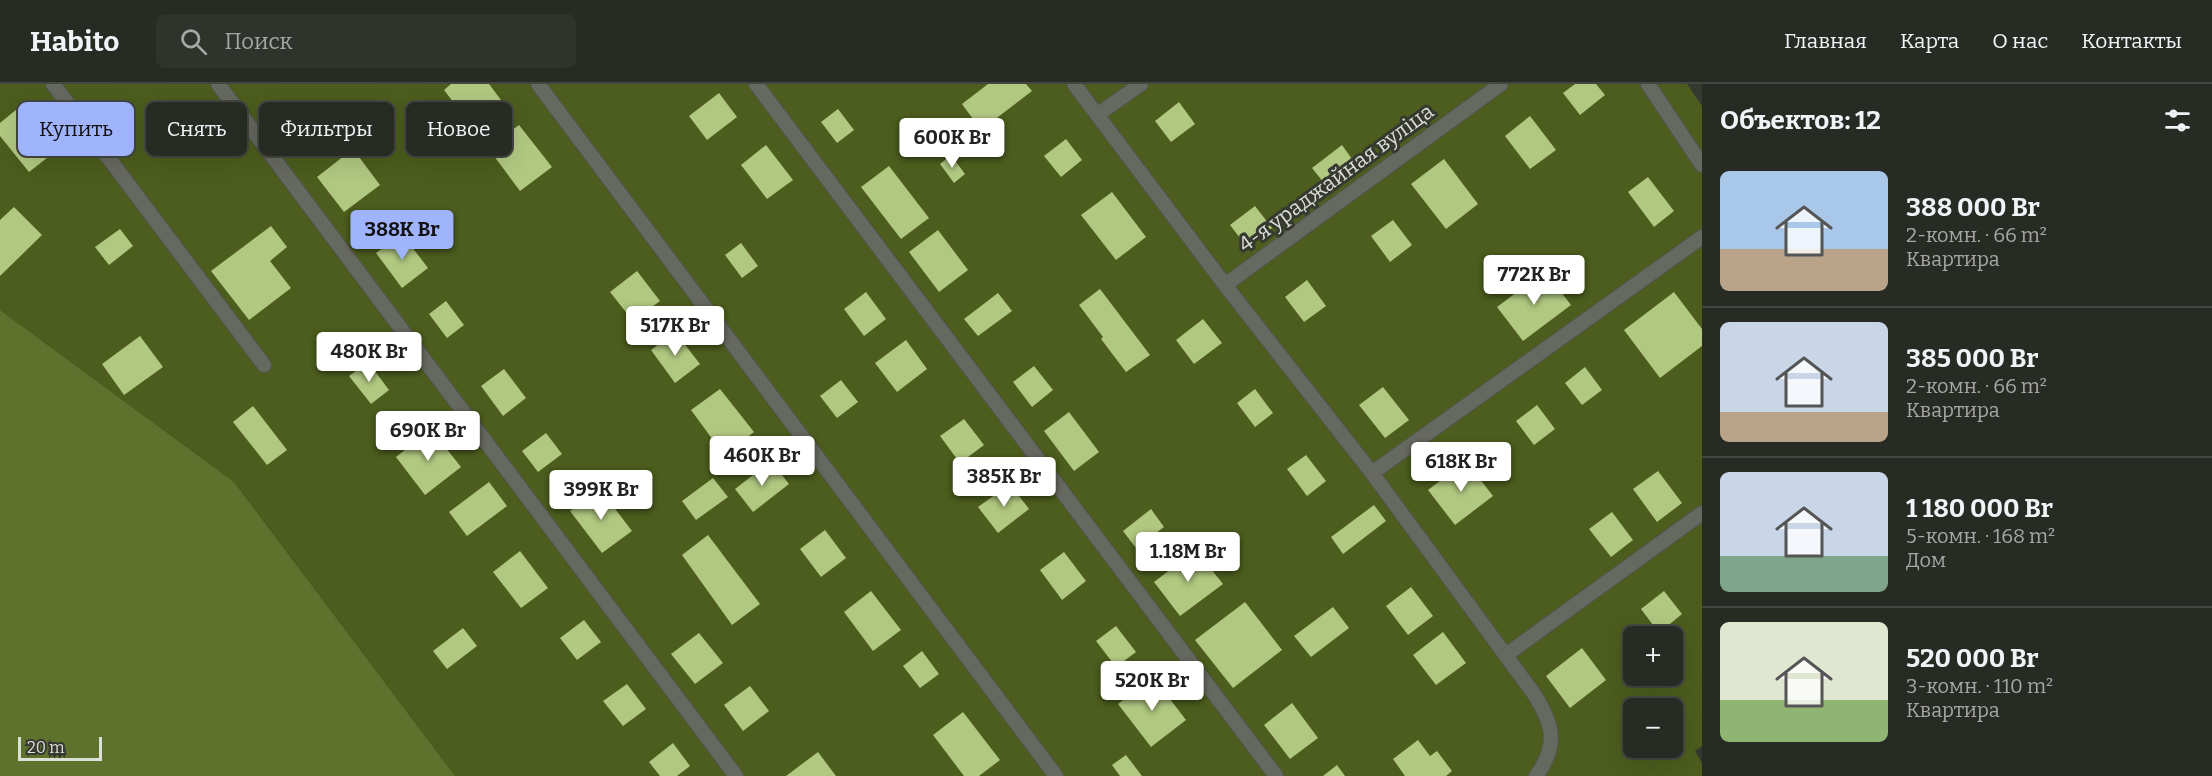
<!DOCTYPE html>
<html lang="ru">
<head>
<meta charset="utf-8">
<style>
  body { margin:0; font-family:Bitter,serif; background:#30332c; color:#f1f3f6; height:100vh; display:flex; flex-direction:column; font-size:22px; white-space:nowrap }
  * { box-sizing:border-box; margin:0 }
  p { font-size:20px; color:#a5a7a6 }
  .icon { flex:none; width:33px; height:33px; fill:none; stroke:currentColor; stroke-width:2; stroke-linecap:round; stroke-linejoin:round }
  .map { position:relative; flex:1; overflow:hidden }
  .sheet { display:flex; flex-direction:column; background:#282b24; width:510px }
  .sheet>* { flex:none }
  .top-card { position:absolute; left:18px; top:18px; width:570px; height:54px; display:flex; gap:12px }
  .controls { position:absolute; left:1623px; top:542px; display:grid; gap:12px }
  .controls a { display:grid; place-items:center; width:60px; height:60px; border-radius:9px; background:#282b24; box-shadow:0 6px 24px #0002,0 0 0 2px #444741; font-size:30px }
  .scale { position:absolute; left:18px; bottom:15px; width:84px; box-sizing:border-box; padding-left:6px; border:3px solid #dddfd9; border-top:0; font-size:16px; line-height:21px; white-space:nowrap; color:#dddfd9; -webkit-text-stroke:4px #363930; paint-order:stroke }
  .price { position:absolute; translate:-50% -51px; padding:0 14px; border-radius:6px; background:#fff; color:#222; font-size:20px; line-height:39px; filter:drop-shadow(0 2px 3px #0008) }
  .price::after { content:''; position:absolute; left:50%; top:36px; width:18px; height:14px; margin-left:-9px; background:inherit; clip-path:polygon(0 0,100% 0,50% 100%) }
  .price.current { background:#a0b3fd; color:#111 }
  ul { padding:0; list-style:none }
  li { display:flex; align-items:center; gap:18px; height:150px; padding:0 18px }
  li+li { border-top:2px solid #444741 }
  li span { display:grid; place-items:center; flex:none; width:168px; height:120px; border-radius:9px; color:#555 }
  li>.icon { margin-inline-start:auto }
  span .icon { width:72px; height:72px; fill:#fffc; stroke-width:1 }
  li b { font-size:26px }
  h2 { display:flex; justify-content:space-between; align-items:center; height:72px; padding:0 18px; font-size:26px }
  .chip { padding:0 21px; border-radius:9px; background:#282b24; box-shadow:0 6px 24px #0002,0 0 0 2px #444741; font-size:21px; line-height:54px }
  .chip.current { background:#a0b3fd; color:#111 }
  header { display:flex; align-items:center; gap:36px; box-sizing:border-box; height:84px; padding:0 30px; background:#282b24; border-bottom:2px solid #444741 }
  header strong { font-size:28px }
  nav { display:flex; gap:33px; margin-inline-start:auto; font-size:21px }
  .search { width:420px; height:54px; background:#30332c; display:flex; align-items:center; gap:15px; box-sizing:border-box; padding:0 21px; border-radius:9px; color:#a5a7a6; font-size:22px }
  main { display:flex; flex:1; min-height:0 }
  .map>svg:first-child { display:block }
  .green { fill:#4c5d1d; fill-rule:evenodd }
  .forest { fill:#5f722d }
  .building { fill:#b1c881 }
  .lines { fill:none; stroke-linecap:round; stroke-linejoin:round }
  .service-casing { stroke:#53554e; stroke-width:16 }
  .service { stroke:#66695f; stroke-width:14 }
  .labels { text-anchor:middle; stroke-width:6; stroke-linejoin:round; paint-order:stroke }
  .street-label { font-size:21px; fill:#dddfd9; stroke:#363930 }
</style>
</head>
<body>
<header>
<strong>Habito</strong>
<div class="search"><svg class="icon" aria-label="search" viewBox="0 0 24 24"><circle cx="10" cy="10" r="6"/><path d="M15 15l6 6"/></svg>Поиск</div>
<nav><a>Главная</a><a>Карта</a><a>О нас</a><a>Контакты</a></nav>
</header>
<main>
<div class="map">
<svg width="1702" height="692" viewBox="0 0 1702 692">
  <rect width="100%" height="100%" fill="#363930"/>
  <!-- green -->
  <path class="green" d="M0 0H1687L1702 22V662L1695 667 1702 679V692H455L234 398 0 226ZM1634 552H1672V591H1634ZM1634 624H1672V663H1634Z"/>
  <!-- forest -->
  <polygon class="forest" points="0,226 234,398 455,692 0,692"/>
  <!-- building -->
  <g class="building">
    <polygon points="451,0 489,0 504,20 473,44 444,6"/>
    <polygon points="988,0 1026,0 1032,7 981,46 962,20"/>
    <polygon points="1575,0 1596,0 1605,11 1580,31 1563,9"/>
    <polygon points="719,9 737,33 707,56 689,32"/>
    <polygon points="178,17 195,38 162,65 145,43"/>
    <polygon points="1179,18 1195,40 1171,58 1155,37"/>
    <polygon points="17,25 52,70 29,88 0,52 0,39"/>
    <polygon points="838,25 854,46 837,59 821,38"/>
    <polygon points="311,29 329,52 304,71 286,48"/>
    <polygon points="1530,32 1556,66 1530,85 1505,52"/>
    <polygon points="519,41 552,83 520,107 488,64"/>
    <polygon points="1066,55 1082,76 1061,93 1044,72"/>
    <polygon points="766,61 793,96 767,115 741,81"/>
    <polygon points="1342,61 1357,82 1328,104 1312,84"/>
    <polygon points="353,65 380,101 344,128 317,93"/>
    <polygon points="951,71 965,90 954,99 940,80"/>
    <polygon points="1444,75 1478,120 1446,145 1411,100"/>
    <polygon points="889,82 929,134 901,155 861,103"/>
    <polygon points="1648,93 1674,127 1654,143 1628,108"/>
    <polygon points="1112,108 1146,153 1116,176 1081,131"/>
    <polygon points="1255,122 1272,144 1247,163 1230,141"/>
    <polygon points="14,123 42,151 0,192 0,136"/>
    <polygon points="1393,136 1412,161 1390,178 1371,152"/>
    <polygon points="271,142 287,163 270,177 291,204 249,236 211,187"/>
    <polygon points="120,145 133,162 109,181 95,163"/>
    <polygon points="938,146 968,186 939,208 909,168"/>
    <polygon points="402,150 428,184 402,204 376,169"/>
    <polygon points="741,159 758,182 742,194 725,171"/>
    <polygon points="637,187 660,217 633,237 610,208"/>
    <polygon points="1545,187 1571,221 1523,257 1497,223"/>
    <polygon points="1307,196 1326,222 1304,238 1285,213"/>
    <polygon points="1100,205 1150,271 1126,288 1101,255 1103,253 1079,221"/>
    <polygon points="866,208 886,235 864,252 844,225"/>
    <polygon points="1674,208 1702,245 1702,262 1660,294 1624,246"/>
    <polygon points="998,209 1012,227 978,252 964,235"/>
    <polygon points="446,217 464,241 447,254 429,230"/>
    <polygon points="1203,235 1222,259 1194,280 1176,256"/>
    <polygon points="675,248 700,280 675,299 651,266"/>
    <polygon points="140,252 163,283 124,311 102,280"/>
    <polygon points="906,256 927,285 897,308 875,279"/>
    <polygon points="368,278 389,306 371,320 349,292"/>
    <polygon points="1034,282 1053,306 1032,323 1013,298"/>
    <polygon points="1585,283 1602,306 1582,321 1565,299"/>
    <polygon points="504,285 526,314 503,332 481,302"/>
    <polygon points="841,296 858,318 837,334 820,312"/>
    <polygon points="1383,303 1409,336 1385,354 1359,321"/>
    <polygon points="720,305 754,348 724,371 691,326"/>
    <polygon points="1255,305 1273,329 1255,343 1237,319"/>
    <polygon points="1537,321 1555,345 1534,361 1516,337"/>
    <polygon points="253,322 287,366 267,381 233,338"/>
    <polygon points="1069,328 1099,368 1074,387 1044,347"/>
    <polygon points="964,335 984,361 960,379 940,352"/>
    <polygon points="431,345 461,383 425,411 396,373"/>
    <polygon points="546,349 562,370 538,388 522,367"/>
    <polygon points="1306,371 1326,397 1307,412 1287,385"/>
    <polygon points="771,377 789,400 753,428 735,405"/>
    <polygon points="1466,377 1493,412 1455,441 1428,406"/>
    <polygon points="1658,387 1682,419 1657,438 1633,405"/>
    <polygon points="713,394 728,413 696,436 682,417"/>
    <polygon points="489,398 507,422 467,452 449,428"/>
    <polygon points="1010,400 1029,425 998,449 978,423"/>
    <polygon points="600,405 632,447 602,469 570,427"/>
    <polygon points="1374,421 1386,437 1343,470 1331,453"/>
    <polygon points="1151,425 1164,443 1136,464 1123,447"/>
    <polygon points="1612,428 1633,456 1611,473 1589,445"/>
    <polygon points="825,446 846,474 821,493 800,465"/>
    <polygon points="708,451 760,520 732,541 682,471"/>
    <polygon points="1196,466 1223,500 1180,532 1154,498"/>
    <polygon points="520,467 548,504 521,524 493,488"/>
    <polygon points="1064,468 1086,497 1062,516 1040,486"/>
    <polygon points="1411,503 1433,532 1408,551 1386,522"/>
    <polygon points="871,507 901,546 873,567 844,528"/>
    <polygon points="1664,507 1682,530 1659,549 1641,525"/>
    <polygon points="1245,518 1282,566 1233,604 1195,556"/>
    <polygon points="1333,523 1349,544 1311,573 1294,552"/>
    <polygon points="584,536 601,558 577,576 560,554"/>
    <polygon points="1116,542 1136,568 1116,583 1096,557"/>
    <polygon points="463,544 477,562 447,585 433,567"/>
    <polygon points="1443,548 1466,579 1436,601 1413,571"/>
    <polygon points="699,549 723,579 695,600 671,570"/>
    <polygon points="1582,564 1606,596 1570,624 1546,592"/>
    <polygon points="922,567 939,590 920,604 903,582"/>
    <polygon points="1153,593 1186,636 1151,663 1118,620"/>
    <polygon points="627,600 646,625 623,642 603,617"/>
    <polygon points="750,602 769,627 743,647 724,621"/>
    <polygon points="1292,619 1318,654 1290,675 1264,641"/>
    <polygon points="963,628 1000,676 979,692 964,692 933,651"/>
    <polygon points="1418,656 1430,672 1437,667 1452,687 1446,692 1405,692 1393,675"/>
    <polygon points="673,659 690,682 677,692 660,692 649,678"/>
    <polygon points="818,668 836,692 786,692"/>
    <polygon points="1126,671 1142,692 1120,692 1112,681"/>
    <polygon points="1337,681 1345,692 1323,692"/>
  </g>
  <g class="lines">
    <defs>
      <g id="service">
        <polyline points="53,0 264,281"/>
        <polyline points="218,0 736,692"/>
        <polyline points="538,0 1056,692"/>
        <polyline points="756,0 1276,692"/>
        <path d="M1074 0 1225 201 1372 389 1534 610C1553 640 1559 661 1536 692"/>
        <polyline points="1648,0 1702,81"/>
        <polyline points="1097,31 1141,0"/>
        <polyline points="1225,201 1501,0"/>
        <polyline points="1372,389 1702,153"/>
        <polyline points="1506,571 1702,429"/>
      </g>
    </defs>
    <!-- service casing -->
    <use href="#service" class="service-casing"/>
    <!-- service -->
    <use href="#service" class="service"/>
  </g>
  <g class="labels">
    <!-- street labels -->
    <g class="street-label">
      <text transform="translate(1336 94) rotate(-36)" y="7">4-я ураджайная вуліца</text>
    </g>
  </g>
</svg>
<div class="controls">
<a>+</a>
<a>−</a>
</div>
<div class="scale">20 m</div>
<b class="price" style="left:952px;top:85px">600K Br</b>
<b class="price current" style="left:402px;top:177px">388K Br</b>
<b class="price" style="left:1534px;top:222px">772K Br</b>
<b class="price" style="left:675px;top:273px">517K Br</b>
<b class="price" style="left:369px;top:299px">480K Br</b>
<b class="price" style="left:428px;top:378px">690K Br</b>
<b class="price" style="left:762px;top:403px">460K Br</b>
<b class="price" style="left:1461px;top:409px">618K Br</b>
<b class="price" style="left:1004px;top:424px">385K Br</b>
<b class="price" style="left:601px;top:437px">399K Br</b>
<b class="price" style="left:1188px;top:499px">1.18M Br</b>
<b class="price" style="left:1152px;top:628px">520K Br</b>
<div class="top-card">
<a class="chip current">Купить</a>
<a class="chip">Снять</a>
<a class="chip">Фильтры</a>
<a class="chip">Новое</a>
</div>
</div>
<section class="sheet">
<h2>Объектов: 12<svg class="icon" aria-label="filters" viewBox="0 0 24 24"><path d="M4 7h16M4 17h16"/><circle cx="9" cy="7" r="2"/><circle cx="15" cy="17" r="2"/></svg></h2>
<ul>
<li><span style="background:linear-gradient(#a9c7e8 65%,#b9a48a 0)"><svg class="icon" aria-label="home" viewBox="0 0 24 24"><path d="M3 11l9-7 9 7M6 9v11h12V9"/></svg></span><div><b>388 000 Br</b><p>2-комн. · 66 m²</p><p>Квартира</p></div></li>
<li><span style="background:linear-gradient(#c9d6e8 75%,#b9a48a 0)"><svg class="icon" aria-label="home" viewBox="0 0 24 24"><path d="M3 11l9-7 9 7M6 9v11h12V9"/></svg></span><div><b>385 000 Br</b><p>2-комн. · 66 m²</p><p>Квартира</p></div></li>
<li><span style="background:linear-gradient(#c9d6e8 70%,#7fa58c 0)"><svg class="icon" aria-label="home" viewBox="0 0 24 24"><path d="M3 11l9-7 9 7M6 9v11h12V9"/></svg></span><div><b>1 180 000 Br</b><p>5-комн. · 168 m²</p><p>Дом</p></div></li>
<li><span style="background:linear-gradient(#dfe7d0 65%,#8fb573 0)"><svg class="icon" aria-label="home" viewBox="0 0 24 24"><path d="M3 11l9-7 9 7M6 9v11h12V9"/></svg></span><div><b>520 000 Br</b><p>3-комн. · 110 m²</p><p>Квартира</p></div></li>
</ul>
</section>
</main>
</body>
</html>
